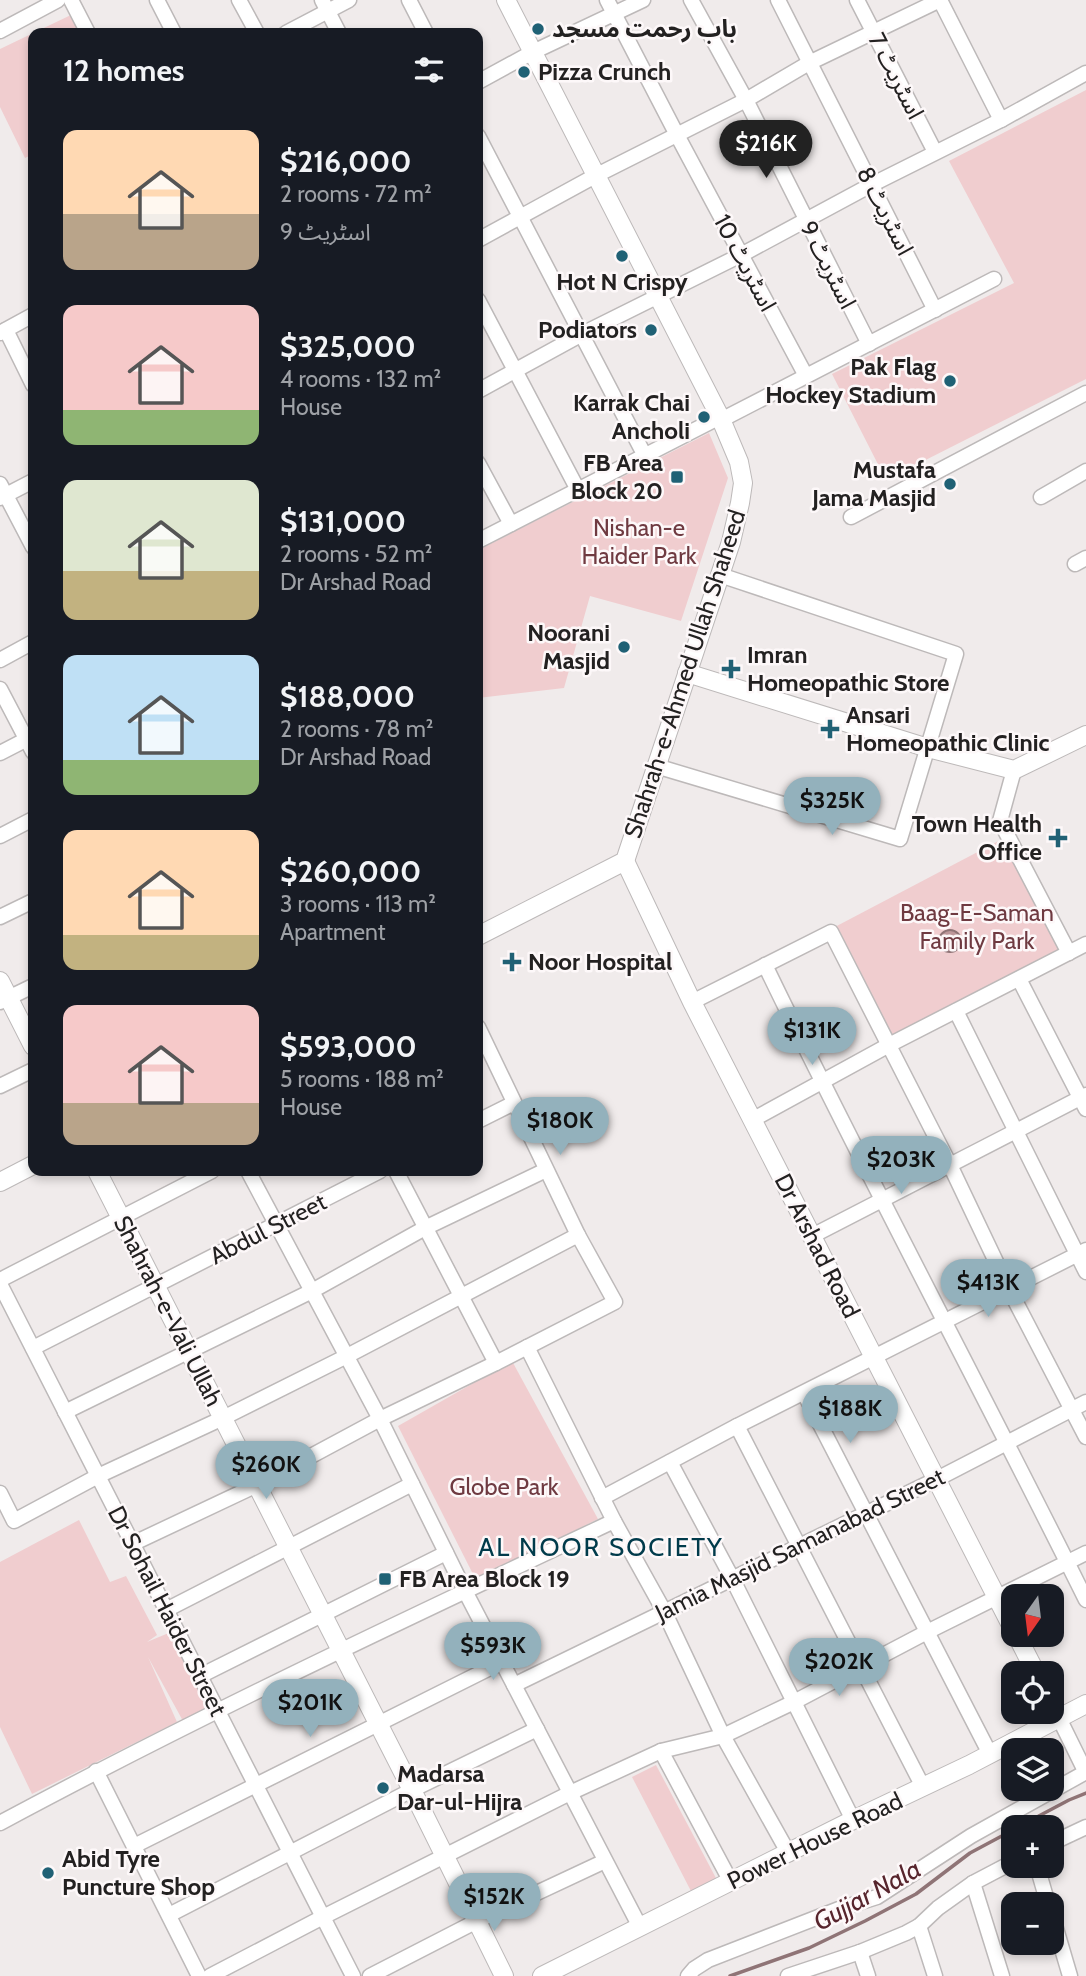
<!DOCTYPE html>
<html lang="en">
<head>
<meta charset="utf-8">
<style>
  body { margin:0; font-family:Cabin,"Noto Sans Arabic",sans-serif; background:#242831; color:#f1f3f6; height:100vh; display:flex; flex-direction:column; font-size:26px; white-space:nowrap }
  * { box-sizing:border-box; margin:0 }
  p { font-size:23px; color:#9ea1a6 }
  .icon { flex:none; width:38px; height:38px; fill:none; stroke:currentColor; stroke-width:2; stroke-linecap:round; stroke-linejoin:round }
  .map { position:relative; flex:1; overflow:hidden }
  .panel { position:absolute; left:28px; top:28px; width:455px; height:1148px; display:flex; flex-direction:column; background:#171b24; border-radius:14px; box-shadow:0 4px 10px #0003 }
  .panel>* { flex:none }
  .needle { width:46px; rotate:194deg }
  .controls { position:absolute; left:1001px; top:1584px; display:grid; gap:14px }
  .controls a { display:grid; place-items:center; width:63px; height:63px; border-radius:14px; background:#171b24; box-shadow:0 4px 10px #0003; font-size:35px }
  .price { position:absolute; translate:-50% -60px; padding:0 16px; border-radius:24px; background:#93b1bc; color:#111; font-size:23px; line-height:46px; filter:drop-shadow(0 2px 4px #0008) }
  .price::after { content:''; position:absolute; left:50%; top:42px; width:21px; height:16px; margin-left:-10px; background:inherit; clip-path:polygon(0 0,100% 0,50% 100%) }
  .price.on { background:#222; color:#fff }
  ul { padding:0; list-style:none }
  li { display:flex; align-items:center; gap:21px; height:175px; padding:0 35px }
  li span { display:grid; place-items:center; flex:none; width:196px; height:140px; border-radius:14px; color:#555 }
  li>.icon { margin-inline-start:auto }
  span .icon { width:84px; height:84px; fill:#fffc; stroke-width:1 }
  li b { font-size:30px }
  h2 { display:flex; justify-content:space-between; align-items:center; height:84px; padding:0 35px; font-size:30px }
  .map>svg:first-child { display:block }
  .green { fill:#f0cdcf }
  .water { fill:#bd979a; stroke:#8f7476; stroke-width:2 }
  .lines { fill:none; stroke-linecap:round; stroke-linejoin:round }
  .stream { stroke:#8f7476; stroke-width:3.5 }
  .minor-casing { stroke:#bdb9b9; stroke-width:17 }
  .tertiary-casing { stroke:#bdb9b9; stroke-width:20 }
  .minor { stroke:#fff; stroke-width:14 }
  .tertiary { stroke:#fff; stroke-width:18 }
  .poi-dot { fill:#206175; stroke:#fdf8f9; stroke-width:2.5 }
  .labels { text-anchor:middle; stroke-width:5; stroke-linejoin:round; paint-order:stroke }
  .poi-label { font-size:24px; font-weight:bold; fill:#232121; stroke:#fdf8f9; text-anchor:start }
  .street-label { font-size:24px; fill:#232121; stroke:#fdf8f9 }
  .park-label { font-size:24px; fill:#6f3a41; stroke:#fdf8f9 }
  .neighbourhood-label { font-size:26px; letter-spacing:2px; fill:#013b4b; stroke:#fdf8f9 }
  .water-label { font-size:26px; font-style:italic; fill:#57252d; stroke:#fdf8f9 }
</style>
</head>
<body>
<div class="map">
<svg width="1086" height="1976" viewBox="0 0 1086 1976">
  <rect width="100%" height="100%" fill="#f0ebeb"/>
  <!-- green -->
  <g class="green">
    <polygon points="73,14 82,33 33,33 33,154 25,158 0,107 0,49"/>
    <polygon points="1086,90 1086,379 886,480 832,374 1014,283 949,161"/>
    <polygon points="709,433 728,478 681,621 590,596 564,688 478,698 478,550"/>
    <polygon points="1008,836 1069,953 889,1045 831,929"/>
    <polygon points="512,1361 598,1519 476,1580 398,1426"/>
    <polygon points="79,1520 110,1582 126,1576 157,1635 147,1642 171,1632 209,1708 183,1721 148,1657 177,1722 32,1794 0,1727 0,1562"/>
    <polygon points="656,1765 717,1880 692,1893 632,1777"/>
  </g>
  <!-- water -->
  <circle class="water" cx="950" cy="941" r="11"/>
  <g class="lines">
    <!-- stream -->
    <g class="stream">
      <polyline points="1018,1827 1069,1800 1086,1793"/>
      <polyline points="730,1976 809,1948 865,1921 916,1894 970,1853 1013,1830"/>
    </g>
    <defs>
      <g id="minor">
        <polyline points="71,0 88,33"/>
        <polyline points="157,0 174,33"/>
        <polyline points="239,0 257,33"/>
        <polyline points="322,0 339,33"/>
        <polyline points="409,0 426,33"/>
        <polyline points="607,0 677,135 806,376"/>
        <polyline points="691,0 746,100 869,344"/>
        <polyline points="778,0 935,310"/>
        <polyline points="857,0 935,152"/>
        <polyline points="940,0 1001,120"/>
        <polyline points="0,31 58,0"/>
        <polyline points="286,33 349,0"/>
        <polyline points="478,82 533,52 643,0"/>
        <polyline points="478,136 645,456"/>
        <polyline points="478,240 595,176 746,100 809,63 940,0"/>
        <polyline points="478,300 578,490"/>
        <polyline points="6,330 33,385"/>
        <polyline points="0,333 33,315"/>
        <polyline points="478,391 582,334 741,255 871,185 1001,120 1086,73"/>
        <polyline points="721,420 994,279"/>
        <polyline points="478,463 511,524"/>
        <polyline points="0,484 33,547"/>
        <polyline points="1041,497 1086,471"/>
        <polyline points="0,498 33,481"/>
        <polyline points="851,517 1086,393"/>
        <polyline points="478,541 720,417"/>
        <polyline points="1075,564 1086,558"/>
        <polyline points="0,660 33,642"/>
        <polyline points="0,689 33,752"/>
        <polyline points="0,753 33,736"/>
        <polyline points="656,766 900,839 956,654 720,575"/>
        <polyline points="1014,770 1000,821 1069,953"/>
        <polyline points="0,836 33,819"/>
        <polyline points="0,917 33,901"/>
        <path d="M765 965C868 1179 981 1388 1086 1600"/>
        <polyline points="1019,979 1086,1109"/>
        <polyline points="0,1002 33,986"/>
        <polyline points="692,1002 831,932 950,1165 1009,1289 1086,1437"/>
        <polyline points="956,1011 1086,1272"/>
        <polyline points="0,1086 33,1070"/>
        <polyline points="752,1120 889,1045 1086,944"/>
        <polyline points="478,1121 514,1103"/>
        <polyline points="248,1171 380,1419 465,1591 640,1927"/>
        <polyline points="396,1171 496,1363"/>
        <polyline points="812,1236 1086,1095"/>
        <polyline points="0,1280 212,1171"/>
        <polyline points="0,1284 353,1976"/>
        <polyline points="527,1347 614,1521 664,1611 723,1736 789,1854"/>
        <polyline points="33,1348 380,1171"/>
        <polyline points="804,1393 990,1754"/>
        <polyline points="65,1412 312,1291 425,1228 546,1170"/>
        <polyline points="737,1426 923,1787"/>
        <polyline points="670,1462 732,1578 853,1820"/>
        <polyline points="0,1493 14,1521 98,1476 223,1418 347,1356 578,1235"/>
        <polyline points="602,1498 737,1426 1086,1250"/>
        <polyline points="132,1544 257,1485 380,1419 496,1363 615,1302 578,1235 478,1027"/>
        <polyline points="166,1610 412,1484"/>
        <polyline points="200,1676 446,1553"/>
        <polyline points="514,1685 937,1479 1086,1402"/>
        <polyline points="1059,1718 1086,1773"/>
        <polyline points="661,1751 731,1882"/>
        <polyline points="96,1771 199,1976"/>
        <path d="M0 1823C201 1715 408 1618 614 1521"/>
        <polyline points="1052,1843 1086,1827"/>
        <polyline points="134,1846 502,1662"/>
        <polyline points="1037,1866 1048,1904"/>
        <polyline points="973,1883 1002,1976"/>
        <polyline points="169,1915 412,1790 537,1729"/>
        <polyline points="1052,1915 1070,1976"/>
        <polyline points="919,1926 935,1976"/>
        <polyline points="860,1952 868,1976"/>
        <polyline points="210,1976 323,1917 570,1793 661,1751 723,1736 794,1702 927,1632 1086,1553"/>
        <polyline points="370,1976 477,1921 605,1861"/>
        <polyline points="688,1976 694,1969 708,1960 839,1909 877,1897 971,1836 1086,1772"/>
        <polyline points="788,1976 860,1952 906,1933 919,1926 938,1908 973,1883 1013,1862"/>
      </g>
      <g id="tertiary">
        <polyline points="687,673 928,748 1014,770 1086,735"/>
        <polyline points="625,861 692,1002 1013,1629"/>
        <polyline points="478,936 625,861 731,542 740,503 743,483 739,462 720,417 506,0"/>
        <polyline points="0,981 33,1046"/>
        <polyline points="97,1171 412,1790 504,1976"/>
        <polyline points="0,1182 33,1165"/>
        <polyline points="1016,1634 1036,1673"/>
        <polyline points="542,1976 853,1820 969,1765 1086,1704"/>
      </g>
    </defs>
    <!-- minor casing -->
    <use href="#minor" class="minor-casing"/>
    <!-- tertiary casing -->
    <use href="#tertiary" class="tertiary-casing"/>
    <!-- minor -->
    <use href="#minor" class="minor"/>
    <!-- tertiary -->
    <use href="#tertiary" class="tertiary"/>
  </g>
  <!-- markers -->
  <g class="poi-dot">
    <circle cx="538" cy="29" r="7"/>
    <circle cx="524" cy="72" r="7"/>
    <circle cx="622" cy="256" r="7"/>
    <circle cx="651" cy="330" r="7"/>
    <circle cx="950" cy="381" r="7"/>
    <circle cx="704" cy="417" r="7"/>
    <rect x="670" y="470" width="14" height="14" rx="3.5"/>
    <circle cx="950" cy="484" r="7"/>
    <circle cx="624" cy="647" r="7"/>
    <path d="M727.5 658.5h7v7h7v7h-7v7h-7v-7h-7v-7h7z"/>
    <path d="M826.5 718.5h7v7h7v7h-7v7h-7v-7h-7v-7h7z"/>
    <path d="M1054.5 827.5h7v7h7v7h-7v7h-7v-7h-7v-7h7z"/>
    <path d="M508.5 951.5h7v7h7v7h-7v7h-7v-7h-7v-7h7z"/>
    <rect x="378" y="1572" width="14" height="14" rx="3.5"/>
    <circle cx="383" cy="1788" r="7"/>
    <circle cx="48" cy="1873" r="7"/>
  </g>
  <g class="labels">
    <!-- poi labels -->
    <g class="poi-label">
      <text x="552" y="37">باب رحمت مسجد</text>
      <text x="538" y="80">Pizza Crunch</text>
      <text x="622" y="290" text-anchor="middle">Hot N Crispy</text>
      <text x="637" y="338" text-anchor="end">Podiators</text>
      <text x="936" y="375" text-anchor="end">Pak Flag<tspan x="936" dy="28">Hockey Stadium</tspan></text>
      <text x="690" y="411" text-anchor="end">Karrak Chai<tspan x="690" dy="28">Ancholi</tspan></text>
      <text x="663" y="471" text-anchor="end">FB Area<tspan x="663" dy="28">Block 20</tspan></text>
      <text x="936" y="478" text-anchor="end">Mustafa<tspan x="936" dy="28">Jama Masjid</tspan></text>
      <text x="610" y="641" text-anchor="end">Noorani<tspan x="610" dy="28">Masjid</tspan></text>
      <text x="747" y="663">Imran<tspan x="747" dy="28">Homeopathic Store</tspan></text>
      <text x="846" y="723">Ansari<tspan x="846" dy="28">Homeopathic Clinic</tspan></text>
      <text x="1042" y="832" text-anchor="end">Town Health<tspan x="1042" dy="28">Office</tspan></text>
      <text x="528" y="970">Noor Hospital</text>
      <text x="399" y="1587">FB Area Block 19</text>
      <text x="397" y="1782">Madarsa<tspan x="397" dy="28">Dar-ul-Hijra</tspan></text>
      <text x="62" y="1867">Abid Tyre<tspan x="62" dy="28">Puncture Shop</tspan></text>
    </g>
    <!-- street labels -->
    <g class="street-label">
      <text transform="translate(896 76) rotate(63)" y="8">اسٹریٹ 7</text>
      <text transform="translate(885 211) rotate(63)" y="8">اسٹریٹ 8</text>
      <text transform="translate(745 263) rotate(62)" y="8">اسٹریٹ 10</text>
      <text transform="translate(828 265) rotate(63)" y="8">اسٹریٹ 9</text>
      <text transform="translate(685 674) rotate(-72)" y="8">Shahrah-e-Ahmed Ullah Shaheed</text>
      <text transform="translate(268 1229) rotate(-27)" y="8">Abdul Street</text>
      <text transform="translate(817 1246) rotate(63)" y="8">Dr Arshad Road</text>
      <text transform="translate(168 1311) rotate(63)" y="8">Shahrah-e-Vali Ullah</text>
      <text transform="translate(800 1545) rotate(-26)" y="8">Jamia Masjid Samanabad Street</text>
      <text transform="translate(167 1611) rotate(63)" y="8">Dr Sohail Haider Street</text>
      <text transform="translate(815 1841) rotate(-26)" y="8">Power House Road</text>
    </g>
    <!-- park labels -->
    <g class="park-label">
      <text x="639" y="536">Nishan-e<tspan x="639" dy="28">Haider Park</tspan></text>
      <text x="977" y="921">Baag-E-Saman<tspan x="977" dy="28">Family Park</tspan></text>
      <text x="504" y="1495">Globe Park</text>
    </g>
    <!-- neighbourhood labels -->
    <g class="neighbourhood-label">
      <text x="601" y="1556">AL NOOR SOCIETY</text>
    </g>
    <!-- water labels -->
    <g class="water-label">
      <text transform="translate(867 1895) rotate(-29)" y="9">Gujjar Nala</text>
    </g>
  </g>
</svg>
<div class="controls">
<a><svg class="needle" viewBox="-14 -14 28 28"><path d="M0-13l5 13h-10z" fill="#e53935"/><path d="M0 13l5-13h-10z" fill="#9ea1a6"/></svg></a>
<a><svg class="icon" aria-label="locate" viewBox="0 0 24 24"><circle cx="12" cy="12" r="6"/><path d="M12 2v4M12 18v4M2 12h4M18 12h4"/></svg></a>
<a><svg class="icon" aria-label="layers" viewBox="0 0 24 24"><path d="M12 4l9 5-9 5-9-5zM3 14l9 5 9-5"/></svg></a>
<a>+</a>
<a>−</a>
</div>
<b class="price on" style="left:766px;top:180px">$216K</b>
<b class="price" style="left:832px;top:837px">$325K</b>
<b class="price" style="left:812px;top:1067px">$131K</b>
<b class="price" style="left:560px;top:1157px">$180K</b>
<b class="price" style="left:901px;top:1196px">$203K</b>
<b class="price" style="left:988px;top:1319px">$413K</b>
<b class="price" style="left:850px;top:1445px">$188K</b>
<b class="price" style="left:266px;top:1501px">$260K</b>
<b class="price" style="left:493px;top:1682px">$593K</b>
<b class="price" style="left:839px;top:1698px">$202K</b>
<b class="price" style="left:310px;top:1739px">$201K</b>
<b class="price" style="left:494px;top:1933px">$152K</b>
<section class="panel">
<h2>12 homes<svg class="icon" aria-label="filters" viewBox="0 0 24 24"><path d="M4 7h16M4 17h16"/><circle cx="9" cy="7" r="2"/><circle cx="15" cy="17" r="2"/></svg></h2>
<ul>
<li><span style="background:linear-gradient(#ffd9b3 60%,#b9a48a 0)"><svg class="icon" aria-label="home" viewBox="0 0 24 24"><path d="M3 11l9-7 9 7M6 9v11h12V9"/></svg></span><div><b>$216,000</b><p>2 rooms · 72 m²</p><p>اسٹریٹ 9</p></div></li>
<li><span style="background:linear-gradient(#f6c9c9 75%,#8fb573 0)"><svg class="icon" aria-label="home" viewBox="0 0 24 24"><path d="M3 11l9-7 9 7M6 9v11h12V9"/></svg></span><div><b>$325,000</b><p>4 rooms · 132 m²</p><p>House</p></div></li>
<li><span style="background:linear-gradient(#dfe7d0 65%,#c2b280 0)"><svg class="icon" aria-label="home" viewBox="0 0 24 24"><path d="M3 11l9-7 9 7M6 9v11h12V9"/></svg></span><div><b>$131,000</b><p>2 rooms · 52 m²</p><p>Dr Arshad Road</p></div></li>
<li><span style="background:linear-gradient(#bfe0f5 75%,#8fb573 0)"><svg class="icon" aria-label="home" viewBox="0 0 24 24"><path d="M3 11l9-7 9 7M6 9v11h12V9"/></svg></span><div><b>$188,000</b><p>2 rooms · 78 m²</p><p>Dr Arshad Road</p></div></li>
<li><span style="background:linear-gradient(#ffd9b3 75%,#c2b280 0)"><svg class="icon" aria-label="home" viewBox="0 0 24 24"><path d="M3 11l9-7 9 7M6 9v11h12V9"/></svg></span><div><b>$260,000</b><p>3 rooms · 113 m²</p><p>Apartment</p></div></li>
<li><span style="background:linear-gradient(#f6c9c9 70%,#b9a48a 0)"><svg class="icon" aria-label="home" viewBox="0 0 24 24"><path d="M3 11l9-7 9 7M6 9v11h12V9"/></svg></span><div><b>$593,000</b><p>5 rooms · 188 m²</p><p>House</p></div></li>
</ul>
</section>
</div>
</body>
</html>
